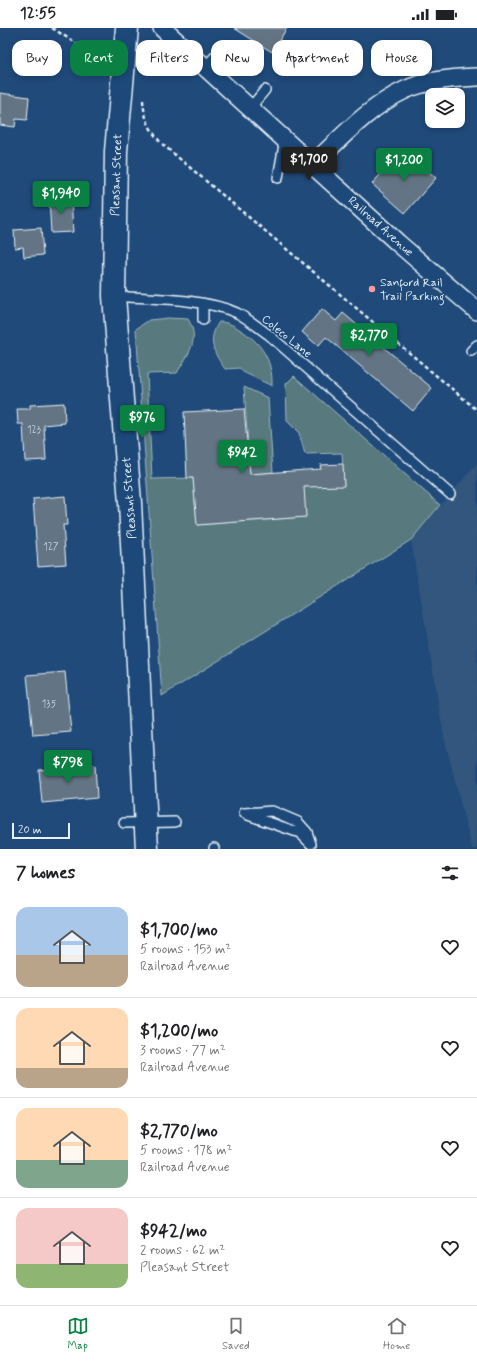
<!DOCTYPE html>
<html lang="en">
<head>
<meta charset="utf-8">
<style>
  body { margin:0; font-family:Mynerve,sans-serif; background:#f6f6f6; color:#202124; height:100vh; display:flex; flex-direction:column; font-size:15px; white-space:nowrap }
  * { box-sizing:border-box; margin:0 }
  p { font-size:13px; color:#757577 }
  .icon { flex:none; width:22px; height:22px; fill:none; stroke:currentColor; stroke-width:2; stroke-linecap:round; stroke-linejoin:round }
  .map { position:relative; height:821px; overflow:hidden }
  .drawer { display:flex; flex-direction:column; background:#fff; flex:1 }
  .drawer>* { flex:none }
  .hud { position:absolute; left:12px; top:12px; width:453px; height:36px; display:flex; gap:8px }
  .buttons { position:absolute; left:425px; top:60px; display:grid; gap:8px }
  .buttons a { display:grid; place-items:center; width:40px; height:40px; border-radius:8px; background:#fff; box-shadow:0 2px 6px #0003; font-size:20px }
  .scale { position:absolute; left:12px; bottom:10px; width:58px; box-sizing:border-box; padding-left:4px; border:2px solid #e8f1f8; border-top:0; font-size:11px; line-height:14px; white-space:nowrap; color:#e8f1f8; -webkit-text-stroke:3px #1f4a7a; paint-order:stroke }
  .price { position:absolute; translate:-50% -34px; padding:0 9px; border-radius:4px; background:#0b8043; color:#fff; font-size:13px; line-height:26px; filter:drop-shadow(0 1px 2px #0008) }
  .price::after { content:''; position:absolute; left:50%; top:24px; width:12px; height:9px; margin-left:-6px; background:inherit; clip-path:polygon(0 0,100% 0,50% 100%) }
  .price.current { background:#222; color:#fff }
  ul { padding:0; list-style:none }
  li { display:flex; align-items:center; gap:12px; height:100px; padding:0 16px }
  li+li { border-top:1px solid #e0e0e0 }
  li span { display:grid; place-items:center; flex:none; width:112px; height:80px; border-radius:12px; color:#555 }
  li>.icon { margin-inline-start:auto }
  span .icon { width:48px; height:48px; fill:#fffc; stroke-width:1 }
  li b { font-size:17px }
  h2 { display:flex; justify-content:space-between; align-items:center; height:48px; padding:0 16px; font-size:17px }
  .pill { padding:0 14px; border-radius:12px; background:#fff; box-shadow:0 2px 6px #0003; font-size:14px; line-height:36px }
  .pill.current { background:#0b8043; color:#fff }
  .status { display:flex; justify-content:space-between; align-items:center; height:28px; padding:0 20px; background:#fff; direction:ltr }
  .status svg { height:11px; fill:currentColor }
  .dock { display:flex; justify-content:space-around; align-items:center; height:56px; border-top:1px solid #e0e0e0; background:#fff; font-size:11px; color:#757577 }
  .dock a { display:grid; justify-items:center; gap:2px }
  .dock .current { color:#0b8043 }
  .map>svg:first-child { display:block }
  .built { fill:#33577d }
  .green { fill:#587a7f; stroke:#a0b6bc }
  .building { fill:#637584; stroke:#e8f1f8 }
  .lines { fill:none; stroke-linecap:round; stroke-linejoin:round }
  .lane-casing { stroke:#e8f1f8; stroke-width:12 }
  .street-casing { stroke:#e8f1f8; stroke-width:20 }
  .secondary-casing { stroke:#e8f1f8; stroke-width:25 }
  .path { stroke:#e8f1f8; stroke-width:2.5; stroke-dasharray:4 3; stroke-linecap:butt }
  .lane { stroke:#1f4a7a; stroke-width:9 }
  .street { stroke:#1f4a7a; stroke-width:17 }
  .secondary { stroke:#1f4a7a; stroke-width:22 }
  .poi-dot { fill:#ff9aa2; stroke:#1f4a7a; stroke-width:1.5 }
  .labels { text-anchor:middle; stroke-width:3.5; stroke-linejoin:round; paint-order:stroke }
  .number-label { font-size:10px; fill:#c7d2db }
  .street-label { font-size:12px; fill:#e8f1f8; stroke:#1f4a7a }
  .poi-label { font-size:12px; fill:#e8f1f8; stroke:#1f4a7a; text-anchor:start }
</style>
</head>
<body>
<div class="status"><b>12:55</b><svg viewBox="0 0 49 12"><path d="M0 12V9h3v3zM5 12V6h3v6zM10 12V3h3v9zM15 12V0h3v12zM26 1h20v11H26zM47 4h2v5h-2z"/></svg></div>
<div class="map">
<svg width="477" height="821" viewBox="0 0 477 821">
  <rect width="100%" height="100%" fill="#1f4a7a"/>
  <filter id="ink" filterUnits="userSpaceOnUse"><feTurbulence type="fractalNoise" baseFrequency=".025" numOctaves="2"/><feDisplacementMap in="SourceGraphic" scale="8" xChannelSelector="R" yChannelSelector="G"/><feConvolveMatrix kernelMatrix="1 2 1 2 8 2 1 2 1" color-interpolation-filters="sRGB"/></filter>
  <g filter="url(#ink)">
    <!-- built -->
    <polygon class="built" points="477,435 477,821 472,821 444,709 411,512"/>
    <!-- green -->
    <g class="green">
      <path d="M168 290 188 291C201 312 188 326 177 345L147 346 152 451 193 450 197 497 305 489 303 459 344 457 342 425 305 426 299 405 287 393 286 356 294 348 440 477 411 512 162 668 136 301 149 292Z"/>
      <path d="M219 294C227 294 233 297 239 301 261 314 273 332 272 358L243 344 240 340 225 341C213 324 207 312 219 294Z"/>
      <polygon points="244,359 268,370 273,444 250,446"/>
    </g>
    <!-- building -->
    <g class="building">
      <polygon points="234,0 287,0 272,24"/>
      <polygon points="0,65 29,69 27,92 16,91 15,99 0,97"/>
      <polygon points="398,126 409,136 414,130 436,150 405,185 372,156"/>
      <polygon points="71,169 73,204 51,205 49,170"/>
      <polygon points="41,200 43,227 24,229 23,219 15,220 14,202"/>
      <polygon points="322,281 336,293 343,285 432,360 413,383 326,309 318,318 302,304"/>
      <polygon points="64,375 65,395 44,397 46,432 25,433 23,396 18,396 17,381 30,381 30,377"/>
      <polygon points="244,381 250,446 321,441 320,437 343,436 344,458 304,459 306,489 197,497 193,450 187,450 184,384"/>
      <polygon points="65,468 67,497 63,497 66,536 38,538 33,471"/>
      <polygon points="65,644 71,704 33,707 27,647"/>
      <polygon points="95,737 97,770 42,775 39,742"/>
    </g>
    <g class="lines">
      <defs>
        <g id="lane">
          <polyline points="205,39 221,22"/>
          <polyline points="250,80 265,62"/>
          <polyline points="278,150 285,111"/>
          <path d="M114 268C151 271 203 270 237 285 247 290 258 299 268 306L450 466"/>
          <polyline points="203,277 203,292"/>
          <polyline points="471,323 477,317"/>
          <polyline points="244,785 272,783 298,794 307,804 311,816"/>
          <polyline points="248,787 300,805 310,815"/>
          <polyline points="124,795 175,794"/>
          <polyline points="214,820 214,821"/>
        </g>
        <g id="street">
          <polyline points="162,0 398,215 477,283"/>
          <path d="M313 136C341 110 370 78 405 62 426 52 454 50 477 49"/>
        </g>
        <polyline id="secondary" points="127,0 116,123 114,268 130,475 147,821"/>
      </defs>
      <!-- lane casing -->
      <use href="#lane" class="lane-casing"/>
      <!-- street casing -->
      <use href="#street" class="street-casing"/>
      <!-- secondary casing -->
      <use href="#secondary" class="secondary-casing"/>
      <!-- path -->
      <g class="path">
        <polyline points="52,0 103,32"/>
        <path d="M143 72C144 90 150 102 161 115L477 382"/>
      </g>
      <!-- lane -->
      <use href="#lane" class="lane"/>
      <!-- street -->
      <use href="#street" class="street"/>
      <!-- secondary -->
      <use href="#secondary" class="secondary"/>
    </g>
  </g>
  <!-- markers -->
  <circle class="poi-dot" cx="372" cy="261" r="4"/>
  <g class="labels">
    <!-- number labels -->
    <g class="number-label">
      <text x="34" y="405">123</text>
      <text x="51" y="522">127</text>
      <text x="49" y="679">135</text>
    </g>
    <!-- street labels -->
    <g class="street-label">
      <text transform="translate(116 147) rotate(-88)" y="4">Pleasant Street</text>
      <text transform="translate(381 198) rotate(42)" y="4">Railroad Avenue</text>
      <text transform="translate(287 308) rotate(39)" y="4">Coleco Lane</text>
      <text transform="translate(129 470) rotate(-94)" y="4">Pleasant Street</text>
    </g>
    <!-- poi labels -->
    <g class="poi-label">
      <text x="380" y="258">Sanford Rail<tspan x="380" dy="14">Trail Parking</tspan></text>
    </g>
  </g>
</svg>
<div class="buttons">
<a><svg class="icon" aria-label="layers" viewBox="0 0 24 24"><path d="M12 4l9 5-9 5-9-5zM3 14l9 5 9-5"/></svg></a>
</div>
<div class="scale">20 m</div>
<b class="price current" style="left:309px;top:153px">$1,700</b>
<b class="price" style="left:404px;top:154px">$1,200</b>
<b class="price" style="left:61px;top:187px">$1,940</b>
<b class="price" style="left:369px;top:329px">$2,770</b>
<b class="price" style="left:142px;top:411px">$976</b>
<b class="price" style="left:242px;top:446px">$942</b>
<b class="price" style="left:68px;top:756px">$798</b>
<div class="hud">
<a class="pill">Buy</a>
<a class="pill current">Rent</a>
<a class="pill">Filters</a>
<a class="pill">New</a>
<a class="pill">Apartment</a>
<a class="pill">House</a>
</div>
</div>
<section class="drawer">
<h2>7 homes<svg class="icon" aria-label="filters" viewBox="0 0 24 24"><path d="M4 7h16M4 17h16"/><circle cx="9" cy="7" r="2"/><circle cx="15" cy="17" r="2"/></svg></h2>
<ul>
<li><span style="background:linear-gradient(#a9c7e8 60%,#b9a48a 0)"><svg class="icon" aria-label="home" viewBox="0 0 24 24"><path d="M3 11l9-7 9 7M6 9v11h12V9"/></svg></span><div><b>$1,700/mo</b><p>5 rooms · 153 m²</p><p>Railroad Avenue</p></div><svg class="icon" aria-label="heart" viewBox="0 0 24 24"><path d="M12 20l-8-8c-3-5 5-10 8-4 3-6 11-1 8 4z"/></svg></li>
<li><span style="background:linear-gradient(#ffd9b3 75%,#b9a48a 0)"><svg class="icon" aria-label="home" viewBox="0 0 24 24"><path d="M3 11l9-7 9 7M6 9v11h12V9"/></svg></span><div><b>$1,200/mo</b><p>3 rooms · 77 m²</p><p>Railroad Avenue</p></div><svg class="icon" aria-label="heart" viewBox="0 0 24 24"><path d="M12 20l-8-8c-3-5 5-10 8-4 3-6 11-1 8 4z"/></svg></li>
<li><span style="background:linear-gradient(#ffd9b3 65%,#7fa58c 0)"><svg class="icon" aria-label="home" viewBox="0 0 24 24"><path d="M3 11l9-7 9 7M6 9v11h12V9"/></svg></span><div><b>$2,770/mo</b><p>5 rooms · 178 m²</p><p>Railroad Avenue</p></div><svg class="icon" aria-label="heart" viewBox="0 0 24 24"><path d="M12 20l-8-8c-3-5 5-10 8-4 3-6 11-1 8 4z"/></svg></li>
<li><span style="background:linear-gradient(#f6c9c9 70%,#8fb573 0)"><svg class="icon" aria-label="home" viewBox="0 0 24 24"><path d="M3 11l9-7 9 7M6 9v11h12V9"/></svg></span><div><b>$942/mo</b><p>2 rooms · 62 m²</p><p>Pleasant Street</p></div><svg class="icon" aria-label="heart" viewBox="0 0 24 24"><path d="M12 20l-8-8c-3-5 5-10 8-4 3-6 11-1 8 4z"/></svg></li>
</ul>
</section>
<nav class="dock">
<a class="current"><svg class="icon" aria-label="map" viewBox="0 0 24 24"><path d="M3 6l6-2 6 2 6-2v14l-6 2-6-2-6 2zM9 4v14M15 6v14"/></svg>Map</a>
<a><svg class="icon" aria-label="saved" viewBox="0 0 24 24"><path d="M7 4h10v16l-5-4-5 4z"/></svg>Saved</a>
<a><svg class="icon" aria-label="home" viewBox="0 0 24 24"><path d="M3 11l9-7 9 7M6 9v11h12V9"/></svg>Home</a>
</nav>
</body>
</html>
